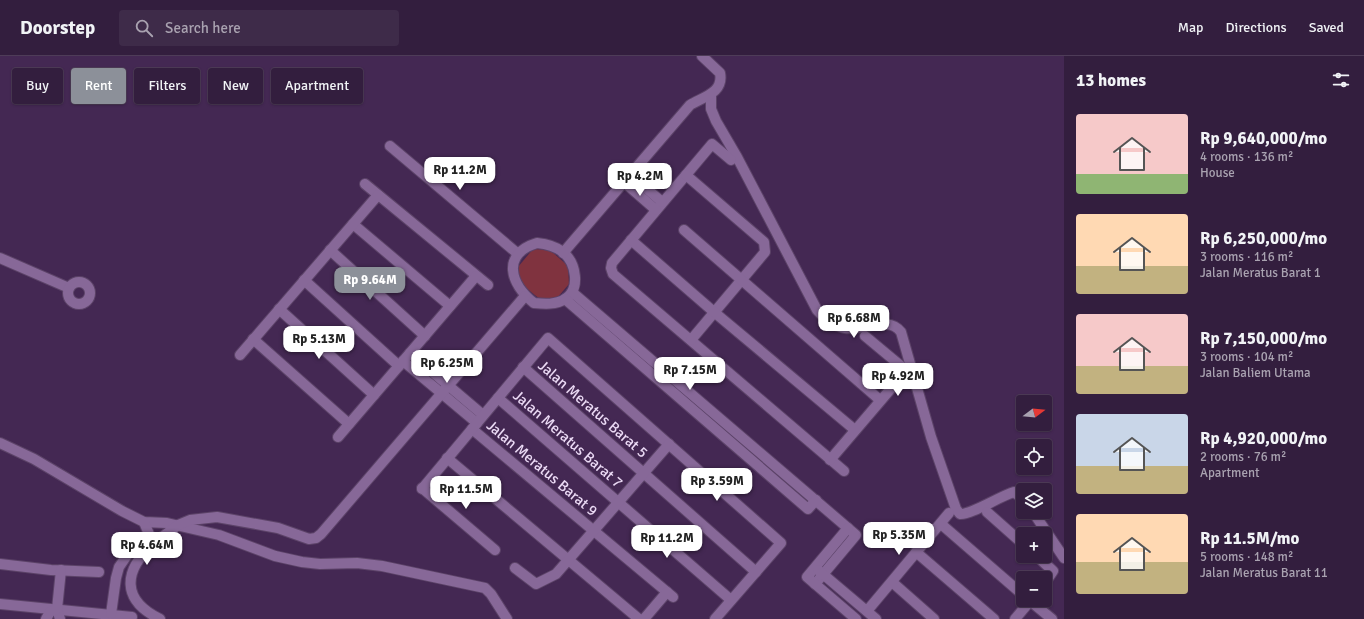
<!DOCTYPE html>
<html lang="en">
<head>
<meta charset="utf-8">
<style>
  body { margin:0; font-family:Signika,sans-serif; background:#3e2b49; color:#f1f3f6; height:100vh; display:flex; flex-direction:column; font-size:15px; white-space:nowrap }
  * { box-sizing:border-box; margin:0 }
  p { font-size:13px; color:#a9a2b0 }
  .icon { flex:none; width:22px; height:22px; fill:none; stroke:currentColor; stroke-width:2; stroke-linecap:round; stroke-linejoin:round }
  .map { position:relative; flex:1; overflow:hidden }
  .side { display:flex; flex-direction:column; background:#331e3e; width:300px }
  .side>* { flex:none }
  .hud { position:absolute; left:12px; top:12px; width:380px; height:36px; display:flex; gap:8px }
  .needle { width:26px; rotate:74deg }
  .tools { position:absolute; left:1016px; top:339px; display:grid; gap:8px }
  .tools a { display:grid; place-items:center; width:36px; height:36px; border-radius:4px; background:#331e3e; box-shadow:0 1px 3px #0004,0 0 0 1px #4e3c58; font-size:20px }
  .price { position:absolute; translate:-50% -34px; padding:0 9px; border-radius:8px; background:#fff; color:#222; font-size:13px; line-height:26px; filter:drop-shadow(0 1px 2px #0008) }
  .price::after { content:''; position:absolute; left:50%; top:24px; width:12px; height:9px; margin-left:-6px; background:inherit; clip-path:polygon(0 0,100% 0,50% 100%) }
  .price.active { background:#8c9099; color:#fff }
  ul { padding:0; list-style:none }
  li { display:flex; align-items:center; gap:12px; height:100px; padding:0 12px }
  li span { display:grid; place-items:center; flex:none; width:112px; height:80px; border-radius:4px; color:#555 }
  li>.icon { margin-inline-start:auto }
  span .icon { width:48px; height:48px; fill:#fffc; stroke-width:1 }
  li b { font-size:17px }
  h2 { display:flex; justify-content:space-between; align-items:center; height:48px; padding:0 12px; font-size:17px }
  .pill { padding:0 14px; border-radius:4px; background:#331e3e; box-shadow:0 1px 3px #0004,0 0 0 1px #4e3c58; font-size:14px; line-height:36px }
  .pill.active { background:#8c9099; color:#fff }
  header { display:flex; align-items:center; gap:24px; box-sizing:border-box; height:56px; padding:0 20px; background:#331e3e; border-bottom:1px solid #4e3c58 }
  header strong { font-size:19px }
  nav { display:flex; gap:22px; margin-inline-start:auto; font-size:14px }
  .search { width:280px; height:36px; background:#3e2b49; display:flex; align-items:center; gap:10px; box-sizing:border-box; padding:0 14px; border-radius:4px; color:#a9a2b0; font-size:15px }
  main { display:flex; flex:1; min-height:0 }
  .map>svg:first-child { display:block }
  .grass { fill:#80333f }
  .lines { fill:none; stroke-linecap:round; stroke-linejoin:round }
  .minor-casing { stroke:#5c4368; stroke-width:12 }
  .minor { stroke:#876898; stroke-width:10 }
  .labels { text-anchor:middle; stroke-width:4; stroke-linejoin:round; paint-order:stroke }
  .street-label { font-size:15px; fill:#ebdaf5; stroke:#442853 }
</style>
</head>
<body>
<header>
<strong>Doorstep</strong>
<div class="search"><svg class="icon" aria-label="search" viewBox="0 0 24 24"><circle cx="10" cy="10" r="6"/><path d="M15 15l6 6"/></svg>Search here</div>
<nav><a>Map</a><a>Directions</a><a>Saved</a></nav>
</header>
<main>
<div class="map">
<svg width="1064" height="563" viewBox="0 0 1064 563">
  <rect width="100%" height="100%" fill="#442853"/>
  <!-- grass -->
  <polygon class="grass" points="533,193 550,194 568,210 569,228 557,242 541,244 520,227 518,211"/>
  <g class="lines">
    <defs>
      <g id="minor">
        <path d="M711 39V53L716 65 737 101 817 254C825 263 833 270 845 272 862 275 889 259 901 276L931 381 956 453 960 458C971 459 1000 440 1014 436L1023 443"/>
        <polyline points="390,90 517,197"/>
        <polyline points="731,104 712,88 612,207 611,212 613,218 844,415"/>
        <polyline points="631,119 662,146"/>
        <polyline points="686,119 764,186 765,196 691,284"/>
        <polyline points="625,127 656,154"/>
        <polyline points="365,128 488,229"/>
        <polyline points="353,168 450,250"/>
        <polyline points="684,174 880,344"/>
        <polyline points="631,184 714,256 855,374"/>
        <path d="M537 187C547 188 555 190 563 196 576 207 581 233 565 243 556 249 544 248 534 247 510 228 501 198 537 187Z"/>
        <polyline points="330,194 425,280"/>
        <path d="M563 197 690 49C703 41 724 37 720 17L702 0"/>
        <polyline points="0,202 69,232"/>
        <polyline points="304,224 399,310"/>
        <circle cx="79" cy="237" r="11"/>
        <polyline points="572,236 856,479 815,528"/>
        <polyline points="565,243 808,453 816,444"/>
        <polyline points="279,253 374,339"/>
        <polyline points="253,283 349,368"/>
        <polyline points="410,297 483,359"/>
        <polyline points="240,299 378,139"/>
        <polyline points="403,305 477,367"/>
        <polyline points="523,311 756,516"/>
        <polyline points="498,342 731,544"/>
        <polyline points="472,373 673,541"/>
        <polyline points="338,381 476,220"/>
        <polyline points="0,387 34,403 122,455 144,466 167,467 219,479 275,500 302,506 320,508 357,507 382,510 485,532 491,538 507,563"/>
        <polyline points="447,402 639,563"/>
        <polyline points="830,404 900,322 902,316 901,310 865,280"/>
        <polyline points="422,432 495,494"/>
        <polyline points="422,433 548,282 781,487 715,563"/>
        <polyline points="987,456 1023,488"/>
        <polyline points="1033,456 1064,502"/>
        <path d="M144 466 153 488C123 515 121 544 160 563"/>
        <polyline points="941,468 1023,539"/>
        <polyline points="848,472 807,521 856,563"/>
        <polyline points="916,496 994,563"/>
        <polyline points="1037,500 1053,515 1045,527"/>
        <polyline points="0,508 51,514 99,516"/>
        <polyline points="515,512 536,528 556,518 669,388"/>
        <polyline points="818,514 876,563"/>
        <polyline points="892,526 934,563"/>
        <polyline points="1029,544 1052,563"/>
        <polyline points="0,548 132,561"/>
        <polyline points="57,553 60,563"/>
        <polyline points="867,555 949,457"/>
        <polyline points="111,558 116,522 119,511 128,498 135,492 153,488 178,469 190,464 217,461 278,472 309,483 316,482 321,478 525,240"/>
        <polyline points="46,563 50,556 57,553 61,514"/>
        <polyline points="644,563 667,536"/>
        <polyline points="1015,563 1031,544"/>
      </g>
    </defs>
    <!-- minor casing -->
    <use href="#minor" class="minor-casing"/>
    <!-- minor -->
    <use href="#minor" class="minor"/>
  </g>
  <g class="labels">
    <!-- street labels -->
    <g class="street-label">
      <text transform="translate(593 353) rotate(41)" y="5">Jalan Meratus Barat 5</text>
      <text transform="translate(568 383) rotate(41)" y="5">Jalan Meratus Barat 7</text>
      <text transform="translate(542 412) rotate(40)" y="5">Jalan Meratus Barat 9</text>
    </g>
  </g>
</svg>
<div class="tools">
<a><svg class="needle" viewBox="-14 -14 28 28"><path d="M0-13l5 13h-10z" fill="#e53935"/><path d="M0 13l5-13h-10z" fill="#a9a2b0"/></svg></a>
<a><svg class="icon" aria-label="locate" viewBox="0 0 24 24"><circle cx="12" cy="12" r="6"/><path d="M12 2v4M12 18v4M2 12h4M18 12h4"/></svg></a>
<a><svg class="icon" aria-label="layers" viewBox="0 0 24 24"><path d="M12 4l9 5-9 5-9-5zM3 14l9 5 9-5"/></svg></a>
<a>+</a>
<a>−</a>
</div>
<b class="price" style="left:460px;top:135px">Rp 11.2M</b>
<b class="price" style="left:640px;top:141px">Rp 4.2M</b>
<b class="price active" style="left:370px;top:245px">Rp 9.64M</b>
<b class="price" style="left:854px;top:283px">Rp 6.68M</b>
<b class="price" style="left:319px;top:304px">Rp 5.13M</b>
<b class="price" style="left:447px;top:328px">Rp 6.25M</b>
<b class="price" style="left:690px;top:335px">Rp 7.15M</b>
<b class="price" style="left:898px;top:341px">Rp 4.92M</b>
<b class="price" style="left:717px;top:446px">Rp 3.59M</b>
<b class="price" style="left:466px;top:454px">Rp 11.5M</b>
<b class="price" style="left:899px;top:500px">Rp 5.35M</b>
<b class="price" style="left:667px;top:503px">Rp 11.2M</b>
<b class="price" style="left:147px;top:510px">Rp 4.64M</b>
<div class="hud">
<a class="pill">Buy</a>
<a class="pill active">Rent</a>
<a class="pill">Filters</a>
<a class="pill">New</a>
<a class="pill">Apartment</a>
</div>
</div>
<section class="side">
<h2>13 homes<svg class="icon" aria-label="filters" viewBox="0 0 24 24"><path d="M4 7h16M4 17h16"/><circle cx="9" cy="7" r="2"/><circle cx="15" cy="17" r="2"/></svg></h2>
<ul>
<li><span style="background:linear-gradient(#f6c9c9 75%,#8fb573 0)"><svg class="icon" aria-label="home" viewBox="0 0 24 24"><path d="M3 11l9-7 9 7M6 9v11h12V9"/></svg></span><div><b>Rp 9,640,000/mo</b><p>4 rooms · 136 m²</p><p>House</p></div></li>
<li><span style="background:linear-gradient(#ffd9b3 65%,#c2b280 0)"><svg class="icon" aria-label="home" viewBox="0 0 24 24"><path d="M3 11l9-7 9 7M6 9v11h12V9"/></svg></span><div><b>Rp 6,250,000/mo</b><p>3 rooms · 116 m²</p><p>Jalan Meratus Barat 1</p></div></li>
<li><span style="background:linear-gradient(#f6c9c9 65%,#c2b280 0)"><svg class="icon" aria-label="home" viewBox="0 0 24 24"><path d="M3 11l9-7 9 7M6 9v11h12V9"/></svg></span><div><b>Rp 7,150,000/mo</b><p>3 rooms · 104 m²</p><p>Jalan Baliem Utama</p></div></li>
<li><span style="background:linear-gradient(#c9d6e8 65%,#c2b280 0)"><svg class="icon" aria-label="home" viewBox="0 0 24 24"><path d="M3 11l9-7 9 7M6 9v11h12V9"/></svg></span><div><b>Rp 4,920,000/mo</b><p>2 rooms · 76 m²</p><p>Apartment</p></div></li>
<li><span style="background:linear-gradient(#ffd9b3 60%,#c2b280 0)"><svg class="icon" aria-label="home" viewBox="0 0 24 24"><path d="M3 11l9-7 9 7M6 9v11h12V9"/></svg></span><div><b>Rp 11.5M/mo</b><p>5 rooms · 148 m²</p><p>Jalan Meratus Barat 11</p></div></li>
</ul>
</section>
</main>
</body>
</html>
